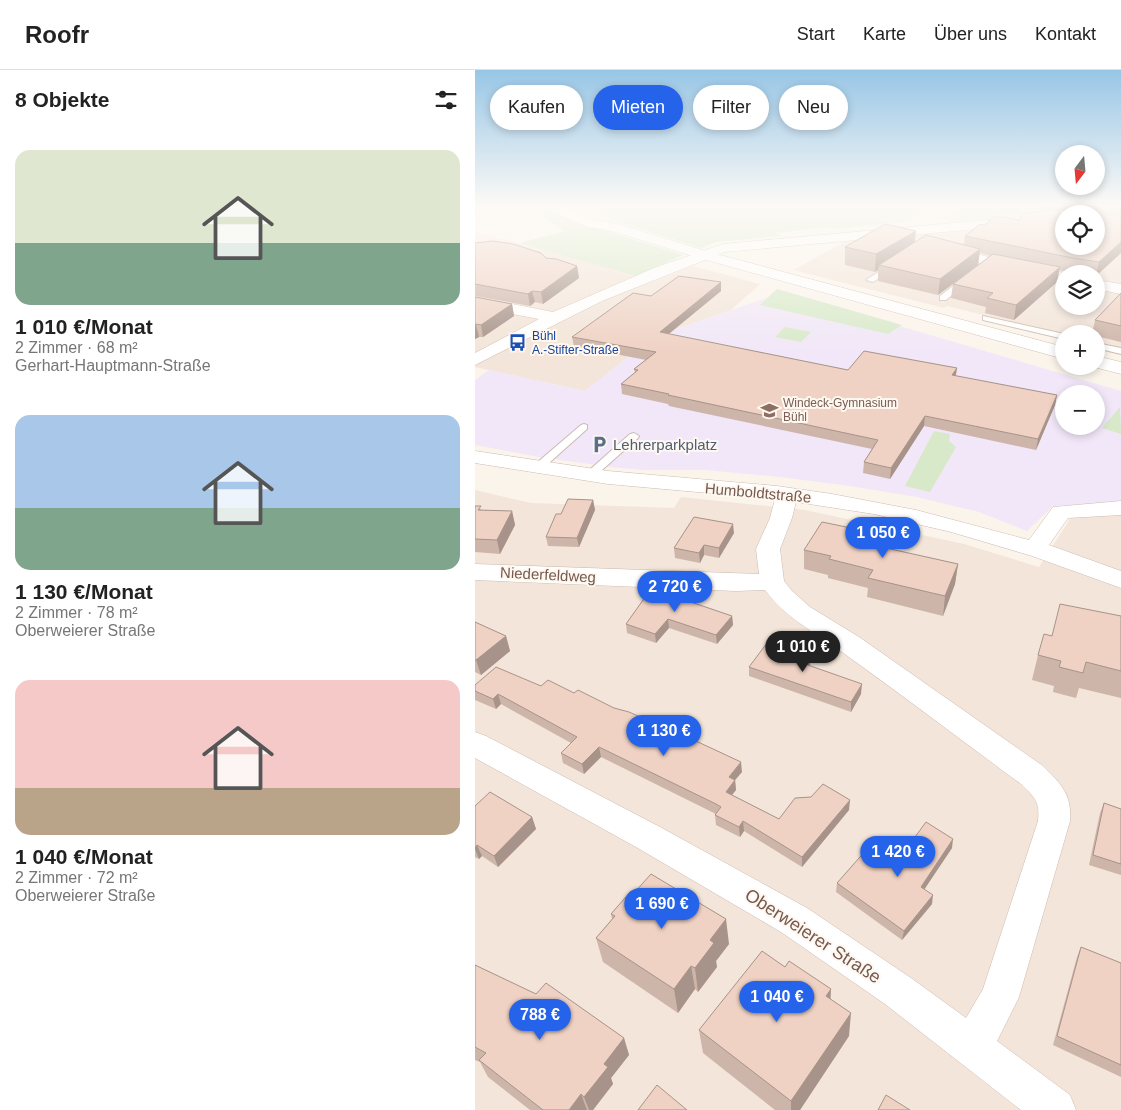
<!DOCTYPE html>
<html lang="de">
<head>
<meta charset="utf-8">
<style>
  body { margin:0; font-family:Helvetica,sans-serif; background:#f2f2f2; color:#222; height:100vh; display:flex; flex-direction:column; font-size:19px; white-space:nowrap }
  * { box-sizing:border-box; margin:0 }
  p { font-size:16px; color:#767676 }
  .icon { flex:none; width:28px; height:28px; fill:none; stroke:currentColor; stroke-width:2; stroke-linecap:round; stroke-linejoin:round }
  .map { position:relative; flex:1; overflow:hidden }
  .panel { display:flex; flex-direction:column; background:#fff; width:475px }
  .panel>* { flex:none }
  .top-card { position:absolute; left:15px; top:15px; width:475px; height:45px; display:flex; gap:10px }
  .needle { width:32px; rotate:196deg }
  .controls { position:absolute; left:580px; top:75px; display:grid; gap:10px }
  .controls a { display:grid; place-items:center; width:50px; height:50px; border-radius:50%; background:#fff; box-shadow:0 2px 8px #0003; font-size:25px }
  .price { position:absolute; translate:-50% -42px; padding:0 11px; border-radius:18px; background:#2563eb; color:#fff; font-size:16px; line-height:32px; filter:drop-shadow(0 1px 2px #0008) }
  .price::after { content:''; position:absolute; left:50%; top:30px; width:15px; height:11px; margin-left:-8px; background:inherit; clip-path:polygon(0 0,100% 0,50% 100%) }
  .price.selected { background:#222; color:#fff }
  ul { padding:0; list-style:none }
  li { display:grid; align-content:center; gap:10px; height:265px; padding:0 15px }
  li span { display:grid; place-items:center; height:155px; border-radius:15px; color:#555 }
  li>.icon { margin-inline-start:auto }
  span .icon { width:90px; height:90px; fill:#fffc; stroke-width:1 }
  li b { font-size:21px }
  h2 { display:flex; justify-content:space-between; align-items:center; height:60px; padding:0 15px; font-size:21px }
  .chip { padding:0 18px; border-radius:22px; background:#fff; box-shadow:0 2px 8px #0003; font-size:18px; line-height:45px }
  .chip.selected { background:#2563eb; color:#fff }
  header { display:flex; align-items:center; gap:30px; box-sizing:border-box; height:70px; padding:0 25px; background:#fff; border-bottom:1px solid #e0e0e0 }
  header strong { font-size:24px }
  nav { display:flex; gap:28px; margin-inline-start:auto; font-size:18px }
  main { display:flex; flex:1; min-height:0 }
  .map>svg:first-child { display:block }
  .residential { fill:#f3e5d9; fill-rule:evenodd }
  .commercial { fill:#fbe6df }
  .education { fill:#f1e7f8; fill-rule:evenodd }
  .green { fill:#d8e9c9 }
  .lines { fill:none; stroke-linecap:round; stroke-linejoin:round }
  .lane-casing { stroke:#cdbbb1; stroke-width:2 }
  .street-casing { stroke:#cdbbb1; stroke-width:1 }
  .secondary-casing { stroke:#d2bdb1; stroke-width:1 }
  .lane { fill:#fff; fill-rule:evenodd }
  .street { fill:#fff; fill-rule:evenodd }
  .secondary { fill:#fff; fill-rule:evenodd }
  .wall { fill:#ceb5a9; fill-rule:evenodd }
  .shaded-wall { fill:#a79389 }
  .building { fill:#efd2c4; stroke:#a79389; fill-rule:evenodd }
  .labels { text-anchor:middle; stroke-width:4; stroke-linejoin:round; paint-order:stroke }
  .far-transit-label { font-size:12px; fill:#164399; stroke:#fef8f1; text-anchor:start }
  .far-education-label { font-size:12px; fill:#785e54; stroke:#fef8f1; text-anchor:start }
  .service-label { font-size:15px; fill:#4e5e75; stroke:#fef8f1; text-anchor:start }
  .street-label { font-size:15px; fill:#755a4f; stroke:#fef8f1 }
  .near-street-label { font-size:18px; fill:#755a4f; stroke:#fef8f1 }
</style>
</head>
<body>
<header>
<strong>Roofr</strong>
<nav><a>Start</a><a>Karte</a><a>Über uns</a><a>Kontakt</a></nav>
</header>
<main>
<section class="panel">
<h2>8 Objekte<svg class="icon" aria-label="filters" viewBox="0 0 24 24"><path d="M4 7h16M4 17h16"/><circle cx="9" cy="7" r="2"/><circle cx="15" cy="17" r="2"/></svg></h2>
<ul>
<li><span style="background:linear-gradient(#dfe7d0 60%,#7fa58c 0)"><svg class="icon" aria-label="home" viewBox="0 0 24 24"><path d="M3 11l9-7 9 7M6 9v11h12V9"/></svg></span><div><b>1 010 €/Monat</b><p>2 Zimmer · 68 m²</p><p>Gerhart-Hauptmann-Straße</p></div></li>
<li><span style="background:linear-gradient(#a9c7e8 60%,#7fa58c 0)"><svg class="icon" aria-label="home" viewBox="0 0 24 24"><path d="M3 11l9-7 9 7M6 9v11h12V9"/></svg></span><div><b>1 130 €/Monat</b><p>2 Zimmer · 78 m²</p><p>Oberweierer Straße</p></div></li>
<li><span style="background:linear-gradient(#f6c9c9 70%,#b9a48a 0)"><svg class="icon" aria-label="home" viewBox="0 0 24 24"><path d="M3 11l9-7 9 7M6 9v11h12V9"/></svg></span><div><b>1 040 €/Monat</b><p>2 Zimmer · 72 m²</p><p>Oberweierer Straße</p></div></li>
</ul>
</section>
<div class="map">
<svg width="646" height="1040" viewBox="0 0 646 1040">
  <rect width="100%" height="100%" fill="#fbf4eb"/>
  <!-- residential -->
  <g class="residential">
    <path d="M646 137V279L621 273V264L589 265 472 236 469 238 318 200 371 171 565 152 589 176H621ZM589 204H621V236H589Z"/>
    <polygon points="75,180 177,212 218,196 285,214 256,240 178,267 110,321 0,297 0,182"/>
    <polygon points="0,420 56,433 199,438 206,427 330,440 489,474 564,497 597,446 646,443 646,1040 0,1040"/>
  </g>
  <!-- commercial -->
  <g class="commercial">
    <polygon points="0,137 29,137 44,141 0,152"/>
    <polygon points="0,163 45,173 75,180 0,182"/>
  </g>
  <!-- education -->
  <path class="education" d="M309 222 646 321V432L578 436 552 461 504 442 442 427 375 416 305 407 230 400H168L136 397 64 387 0 375V310L14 300 110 321 178 267ZM589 324H621V356H589Z"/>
  <!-- green -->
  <g class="green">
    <polygon points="118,137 456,137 433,151 423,153 357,159 354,157 300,163 307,166 241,172 226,178 124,145"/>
    <polygon points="494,137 597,137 586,142 477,152 469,149 483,138"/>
    <polygon points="73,138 137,163 208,185 160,206 45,173 90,161 63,143"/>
    <polygon points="302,219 427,255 413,264 285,235"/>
    <polygon points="310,257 336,262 326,272 300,267"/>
    <polygon points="645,337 646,364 627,358"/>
    <polygon points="459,361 475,364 474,371 481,377 455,422 430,416"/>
  </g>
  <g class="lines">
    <defs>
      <g id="lane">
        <polygon points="414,195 421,197 398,212 391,210"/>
        <polygon points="487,209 494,211 471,230 465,230 465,226"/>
        <polygon points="508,246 589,264 589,269 508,250"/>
        <polygon points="621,273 646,278 646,284 621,278"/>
        <polygon points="109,354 112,355 112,359 65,401 57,401 56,399 57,397 106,355"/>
        <polygon points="159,363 164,366 163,368 118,408 110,408 109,406 110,404 155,364"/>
      </g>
      <g id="street">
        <polygon points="589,143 591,144 589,144 589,151 250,182 127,231 0,295 0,283 64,249 0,237 0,227 78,242 179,198 248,174"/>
        <polygon points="471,176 517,188 594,204 589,204 589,211 516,196 466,183 464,180"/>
        <polygon points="621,210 646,214 646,224 621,219"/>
        <path d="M0 381 133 401 302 416 357 424 441 440 554 470 578 437 646 431V445L593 448 574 475 646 501V518L557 486 476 462 399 444 321 432 317 448 305 479 309 511 317 521 335 537 384 567 568 696C586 714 597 724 595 751L544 927 522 971 595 1025 601 1040H546L410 934 306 862 161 777 0 688V662L11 666 185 757 332 838 436 908 491 948 508 919 563 751C565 731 560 728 546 714 486 670 427 625 367 582 340 562 310 548 290 520L261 521 0 510V494L284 504 281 479 295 448 300 429 133 414 0 393Z"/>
      </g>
      <g id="secondary">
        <polygon points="0,137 10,137 8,140 0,142"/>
        <polygon points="69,137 89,137 121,150 147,155 234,182 589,277 589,289 224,188 140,162 113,157 71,140"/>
        <polygon points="621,286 646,292 646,304 615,296 621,296"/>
      </g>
    </defs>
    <!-- lane casing -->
    <use href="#lane" class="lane-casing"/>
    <!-- street casing -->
    <use href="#street" class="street-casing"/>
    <!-- secondary casing -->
    <use href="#secondary" class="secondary-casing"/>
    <!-- lane -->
    <use href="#lane" class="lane"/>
    <!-- street -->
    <use href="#street" class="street"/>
    <!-- secondary -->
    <use href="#secondary" class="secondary"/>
  </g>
  <!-- wall -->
  <g class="wall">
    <path d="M567 137H646V183L621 206V204H603L584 200 582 212 539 250 510 243 511 237 476 228 478 214 463 225 403 211V200L400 202 370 195V177L440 173 489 175 490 166 509 155 544 150 567 142ZM505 183 515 186 503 195Z"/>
    <polygon points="0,173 71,188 102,196 104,208 68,234 60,232 55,236 0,226"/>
    <polygon points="246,221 194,264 373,300 482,298 481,306 582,325 580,335 561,380 449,356 415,409 388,403 389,392 397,379 194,336 193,334 147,324 146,314 160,303 159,299 171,290 99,276 97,267 176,226"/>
    <polygon points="646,223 646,272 621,266 621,264 617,264 620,250"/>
    <polygon points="0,227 37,234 39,246 8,267 4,267 0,269"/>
    <polygon points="118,430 120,440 104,477 73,476 71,467 86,444"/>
    <polygon points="0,436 7,440 37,441 40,455 25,484 0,482"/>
    <polygon points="381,459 381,464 414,479 483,494 480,514 468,546 392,527 393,518 353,508 353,505 329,499 329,480"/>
    <polygon points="259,463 244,488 229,485 225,493 200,488 199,478"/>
    <polygon points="213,531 257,546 258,555 242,574 194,558 181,573 152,563 151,554"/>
    <polygon points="646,546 646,628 604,618 601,628 578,622 579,616 557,610 563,585 577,566"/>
    <polygon points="0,552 31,566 35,581 6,605 0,602"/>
    <polygon points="335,596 386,624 376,642 274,606 274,597"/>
    <polygon points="0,615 66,616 99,623 213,667 267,702 260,710 261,720 257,725 304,749 374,740 327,797 269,761 265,767 241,755 240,745 241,744 126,687 109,704 88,693 86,683 96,673 26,634 21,639 0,630"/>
    <polygon points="629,733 646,739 646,805 614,795 625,743"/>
    <polygon points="0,736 57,747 61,759 23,797 7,786 4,789 0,787"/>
    <polygon points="477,778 449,819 457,834 427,870 361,822 362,813 418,797"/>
    <polygon points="136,844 254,874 241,891 242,897 223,922 220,919 203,943 128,892 121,868 137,849"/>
    <polygon points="606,877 646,893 646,1007 578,975 602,887"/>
    <polygon points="0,895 149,968 154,985 136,1008 138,1014 118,1040 55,1040 13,1007 5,992 0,990"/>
    <polygon points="355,929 374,966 325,1040 300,1040 228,983 224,960"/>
  </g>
  <!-- shaded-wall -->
  <g class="shaded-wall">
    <polygon points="567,137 591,137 590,141 566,143"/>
    <polygon points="441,161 439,178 404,195 403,200 400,202 401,184"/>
    <polygon points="646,172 646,183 621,206 624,192"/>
    <polygon points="505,179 503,195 463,225 465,209"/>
    <polygon points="102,196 104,208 68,234 66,222"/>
    <polygon points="585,197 582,212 539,250 541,235"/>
    <polygon points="246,212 246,221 185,271 185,262"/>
    <polygon points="57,221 60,232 55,236 53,224"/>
    <polygon points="37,234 39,246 8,267 6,255"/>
    <polygon points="1,254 4,267 0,269 0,255"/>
    <polygon points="482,298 480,308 477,305"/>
    <polygon points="582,325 580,335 561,380 563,369"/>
    <polygon points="450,346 449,356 415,409 416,398"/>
    <polygon points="118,430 120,440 104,477 102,468"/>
    <polygon points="37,441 40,455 25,484 22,470"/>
    <polygon points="258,454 259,463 244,488 244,478"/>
    <polygon points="229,475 229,485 225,493 224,483"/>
    <polygon points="483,494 480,514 468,546 470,526"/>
    <polygon points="257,546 258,555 242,574 241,565"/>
    <polygon points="193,549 194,558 181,573 180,564"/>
    <polygon points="31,566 35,581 6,605 1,590"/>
    <polygon points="335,588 335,597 330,594"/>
    <polygon points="387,614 386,624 376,642 376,632"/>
    <polygon points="23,624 26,634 21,639 18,629"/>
    <polygon points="212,660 213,670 208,665"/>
    <polygon points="124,677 126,687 109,704 107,694"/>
    <polygon points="266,692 267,702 254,717 254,707"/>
    <polygon points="260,710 261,720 251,732 251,722"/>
    <polygon points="375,730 374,740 327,797 327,787"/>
    <polygon points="57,747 61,759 23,797 19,786"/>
    <polygon points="268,751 269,761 265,767 264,757"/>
    <polygon points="478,769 477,778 445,826 446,817"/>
    <polygon points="2,775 7,786 4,789 0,779 0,778"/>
    <polygon points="458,825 457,834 427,870 429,861"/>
    <polygon points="251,849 254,874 241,891 242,897 223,922 220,898 235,870"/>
    <polygon points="216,896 220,919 203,943 199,919"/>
    <polygon points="356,919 355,942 351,926"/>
    <polygon points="376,943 374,966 325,1040 316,1040 316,1031"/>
    <polygon points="149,968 154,985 136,1008 138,1014 118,1040 114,1040 109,1027 129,994"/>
    <polygon points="106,1024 112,1040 94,1040"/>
  </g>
  <!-- building -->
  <g class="building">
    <path d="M593 137H622V142L646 146V172L624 192 598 188 490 166 505 154 509 155 520 146 544 150 549 143 593 139ZM589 144H621V176H589Z"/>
    <polygon points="410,154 441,161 401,184 370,177"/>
    <polygon points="451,165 505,179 465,209 404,195"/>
    <polygon points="18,171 38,174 66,183 71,188 81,189 102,196 66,222 57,221 53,224 0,214 0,173"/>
    <polygon points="518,184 585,197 541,235 512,228 518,223 478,214"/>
    <polygon points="204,206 246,212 185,262 373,300 389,281 482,298 477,305 582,325 563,369 450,346 416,398 389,392 403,370 193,325 194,324 146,314 163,300 159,299 181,282 97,267 158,223 176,226"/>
    <polygon points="646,223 646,256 620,250"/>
    <polygon points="0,227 37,234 6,255 1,254 0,255"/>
    <polygon points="93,429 118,430 102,468 71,467 81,444 86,444"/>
    <polygon points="0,436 6,436 3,440 37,441 22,470 0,469"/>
    <polygon points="219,447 258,454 244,478 229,475 224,483 199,478"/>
    <polygon points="347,452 381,459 379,463 415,471 411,478 483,494 470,526 393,508 398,500 354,489 356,486 329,480"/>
    <polygon points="178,516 212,527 210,530 257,546 241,565 193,549 180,564 151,554"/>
    <polygon points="585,534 646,546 646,601 611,592 608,603 584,597 586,591 563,585 569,564 577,566"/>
    <polygon points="0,552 31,566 1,590 0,590"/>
    <polygon points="292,573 335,588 330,594 387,614 376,632 274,597"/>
    <polygon points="21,597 66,616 73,610 99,623 103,620 139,638 154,642 183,655 189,649 212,660 208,665 266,692 254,707 260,710 251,722 304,749 320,728 336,727 348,714 375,730 327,787 268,751 264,757 240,745 246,737 241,734 124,677 107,694 86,683 102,667 23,624 18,629 0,621 0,615"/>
    <polygon points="15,722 57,747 19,786 2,775 0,778 0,736"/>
    <polygon points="629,733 646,739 646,794 618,785"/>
    <polygon points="451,752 478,769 446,817 458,825 429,861 362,813 392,779 418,797"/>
    <polygon points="176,804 251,849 235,870 239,873 220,898 216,896 199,919 121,868 140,846 136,844 156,821 159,823"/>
    <polygon points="606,877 646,893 646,995 582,966"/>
    <polygon points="287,881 310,897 314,891 356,919 351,926 376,943 316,1031 224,960"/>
    <polygon points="0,895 61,924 71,913 149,968 129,994 133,997 109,1027 106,1024 94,1040 68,1040 4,990 11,983 0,977"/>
    <polygon points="182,1015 212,1040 163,1040"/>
    <polygon points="411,1025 435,1040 403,1040"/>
  </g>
  <!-- sky -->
  <linearGradient id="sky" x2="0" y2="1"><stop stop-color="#98c6e6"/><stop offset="0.48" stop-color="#fdfaf6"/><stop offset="1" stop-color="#fdfaf6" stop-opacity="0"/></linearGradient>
  <rect width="646" height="283" fill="url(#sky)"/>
  <!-- icons -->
  <defs>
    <symbol id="bus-bare" viewBox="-9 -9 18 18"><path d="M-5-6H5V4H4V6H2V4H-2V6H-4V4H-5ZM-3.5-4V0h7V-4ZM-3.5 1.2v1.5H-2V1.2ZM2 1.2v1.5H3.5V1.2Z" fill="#1a4fb4" stroke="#fef8f1" stroke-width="2.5" paint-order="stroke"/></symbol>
    <symbol id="school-bare" viewBox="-9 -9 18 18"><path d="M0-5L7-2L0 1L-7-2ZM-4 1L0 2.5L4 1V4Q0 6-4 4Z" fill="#8d6e63" stroke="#fef8f1" stroke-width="2.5" paint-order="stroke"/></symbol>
    <symbol id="parking-bare" viewBox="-9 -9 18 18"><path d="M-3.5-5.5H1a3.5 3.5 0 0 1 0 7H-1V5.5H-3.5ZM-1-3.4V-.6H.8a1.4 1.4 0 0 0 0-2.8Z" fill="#5c6f8a" stroke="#fef8f1" stroke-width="2.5" paint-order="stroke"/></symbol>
  </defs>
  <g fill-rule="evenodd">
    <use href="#bus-bare" x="30" y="260" width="25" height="25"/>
    <use href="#school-bare" x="282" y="328" width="25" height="25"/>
    <use href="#parking-bare" x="112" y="362" width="25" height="25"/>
  </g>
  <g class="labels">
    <!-- far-transit labels -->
    <g class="far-transit-label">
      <text x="57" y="270">Bühl<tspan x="57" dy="14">A.-Stifter-Straße</tspan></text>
    </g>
    <!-- far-education labels -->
    <g class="far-education-label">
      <text x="308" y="337">Windeck-Gymnasium<tspan x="308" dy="14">Bühl</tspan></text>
    </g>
    <!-- service labels -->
    <g class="service-label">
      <text x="138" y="380">Lehrerparkplatz</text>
    </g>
    <!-- street labels -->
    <g class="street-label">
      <text transform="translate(283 423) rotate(5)" y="5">Humboldtstraße</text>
      <text transform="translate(73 505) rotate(3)" y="5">Niederfeldweg</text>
    </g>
    <!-- near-street labels -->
    <g class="near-street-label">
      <text transform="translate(338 866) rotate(33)" y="6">Oberweierer Straße</text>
    </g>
  </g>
</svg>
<div class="controls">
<a><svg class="needle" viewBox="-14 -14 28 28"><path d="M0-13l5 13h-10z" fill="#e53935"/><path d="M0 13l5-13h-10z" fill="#767676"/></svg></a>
<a><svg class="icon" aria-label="locate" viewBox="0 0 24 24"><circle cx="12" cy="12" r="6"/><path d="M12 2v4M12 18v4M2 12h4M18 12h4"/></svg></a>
<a><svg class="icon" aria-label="layers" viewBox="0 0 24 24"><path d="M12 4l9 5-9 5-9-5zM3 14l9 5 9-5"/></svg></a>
<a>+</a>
<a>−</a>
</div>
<b class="price" style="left:408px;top:489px">1 050 €</b>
<b class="price" style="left:200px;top:543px">2 720 €</b>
<b class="price selected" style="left:328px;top:603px">1 010 €</b>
<b class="price" style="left:189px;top:687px">1 130 €</b>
<b class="price" style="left:423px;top:808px">1 420 €</b>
<b class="price" style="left:187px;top:860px">1 690 €</b>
<b class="price" style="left:302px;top:953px">1 040 €</b>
<b class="price" style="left:65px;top:971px">788 €</b>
<div class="top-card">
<a class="chip">Kaufen</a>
<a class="chip selected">Mieten</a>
<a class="chip">Filter</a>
<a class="chip">Neu</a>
</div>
</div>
</main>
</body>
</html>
